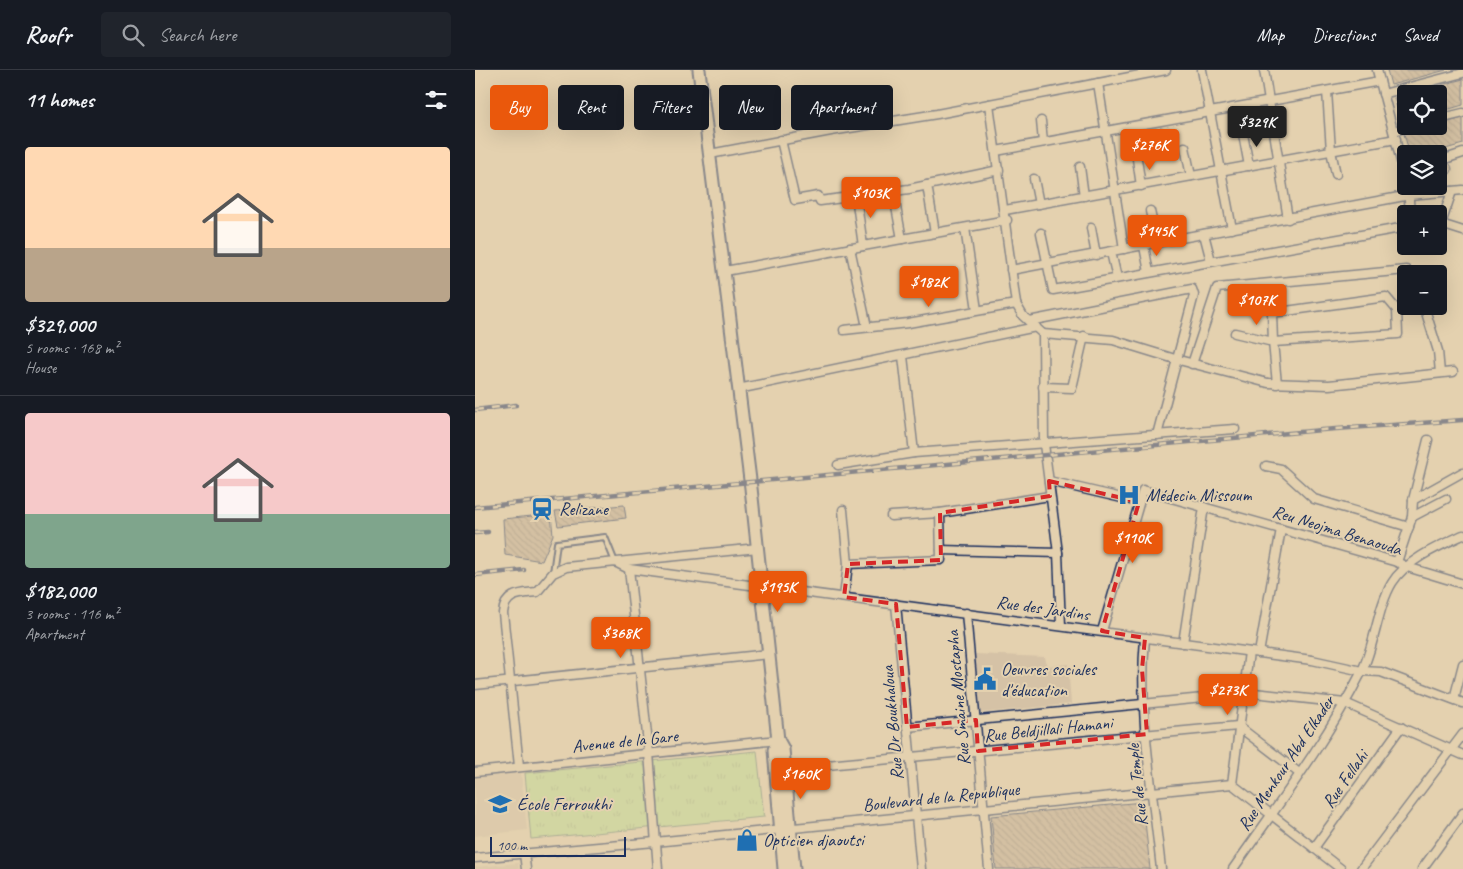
<!DOCTYPE html>
<html lang="en">
<head>
<meta charset="utf-8">
<style>
  body { margin:0; font-family:Caveat,sans-serif; background:#20242c; color:#f1f3f6; height:100vh; display:flex; flex-direction:column; font-size:19px; white-space:nowrap }
  * { box-sizing:border-box; margin:0 }
  p { font-size:16px; color:#9ea1a6 }
  .icon { flex:none; width:28px; height:28px; fill:none; stroke:currentColor; stroke-width:2; stroke-linecap:round; stroke-linejoin:round }
  .map { position:relative; flex:1; overflow:hidden }
  .details { display:flex; flex-direction:column; background:#171b24; width:475px }
  .details>* { flex:none }
  .guide { position:absolute; left:15px; top:15px; width:475px; height:45px; display:flex; gap:10px }
  .buttons { position:absolute; left:922px; top:15px; display:grid; gap:10px }
  .buttons a { display:grid; place-items:center; width:50px; height:50px; border-radius:5px; background:#171b24; box-shadow:0 5px 20px #0002; font-size:25px }
  .scale { position:absolute; left:15px; bottom:12px; width:136px; box-sizing:border-box; padding-left:5px; border:2px solid #1b2f5e; border-top:0; font-size:14px; line-height:18px; white-space:nowrap; color:#1b2f5e; -webkit-text-stroke:4px #e4d1af; paint-order:stroke }
  .price { position:absolute; translate:-50% -42px; padding:0 11px; border-radius:5px; background:#ea580c; color:#fff; font-size:16px; line-height:32px; filter:drop-shadow(0 1px 2px #0008) }
  .price::after { content:''; position:absolute; left:50%; top:30px; width:15px; height:11px; margin-left:-8px; background:inherit; clip-path:polygon(0 0,100% 0,50% 100%) }
  .price.active { background:#222; color:#fff }
  ul { padding:0; list-style:none }
  li { display:grid; align-content:center; gap:10px; height:265px; padding:0 25px }
  li+li { border-top:1px solid #363941 }
  li span { display:grid; place-items:center; height:155px; border-radius:5px; color:#555 }
  li>.icon { margin-inline-start:auto }
  span .icon { width:90px; height:90px; fill:#fffc; stroke-width:1 }
  li b { font-size:21px }
  h2 { display:flex; justify-content:space-between; align-items:center; height:60px; padding:0 25px; font-size:21px }
  .tag { padding:0 18px; border-radius:5px; background:#171b24; box-shadow:0 5px 20px #0002; font-size:18px; line-height:45px }
  .tag.active { background:#ea580c; color:#fff }
  header { display:flex; align-items:center; gap:30px; box-sizing:border-box; height:70px; padding:0 25px; background:#171b24; border-bottom:1px solid #363941 }
  header strong { font-size:24px }
  nav { display:flex; gap:28px; margin-inline-start:auto; font-size:18px }
  .search { width:350px; height:45px; background:#20242c; display:flex; align-items:center; gap:12px; box-sizing:border-box; padding:0 18px; border-radius:5px; color:#9ea1a6; font-size:19px }
  main { display:flex; flex:1; min-height:0 }
  .map>svg:first-child { display:block }
  .built { fill:#d5c2a6 }
  .grass { fill:url(#grass-tufts); stroke:#6c8578 }
  .building { fill:url(#building-back-hatch); stroke:#1b2f5e }
  .lines { fill:none; stroke-linecap:round; stroke-linejoin:round }
  .lane-casing { stroke:#1b2f5e; stroke-width:8 }
  .street-casing { stroke:#1b2f5e; stroke-width:11 }
  .secondary-casing { stroke:#1b2f5e; stroke-width:15 }
  .lane { stroke:#e4d1af; stroke-width:4 }
  .street { stroke:#e4d1af; stroke-width:8 }
  .secondary { stroke:#e4d1af; stroke-width:11 }
  .rail-casing { stroke:#1b2f5e; stroke-width:4.5 }
  .rail { stroke:#e4d1af; stroke-width:2.5; stroke-dasharray:8; stroke-linecap:butt }
  .marked { fill:none; stroke:#d62828; stroke-width:4; stroke-dasharray:10 6; stroke-linejoin:round }
  .labels { text-anchor:middle; stroke-width:4; stroke-linejoin:round; paint-order:stroke }
  .poi-label { font-size:18px; fill:#1b2f5e; stroke:#e4d1af; text-anchor:start }
  .street-label { font-size:18px; fill:#1b2f5e; stroke:#e4d1af }
</style>
</head>
<body>
<header>
<strong>Roofr</strong>
<div class="search"><svg class="icon" aria-label="search" viewBox="0 0 24 24"><circle cx="10" cy="10" r="6"/><path d="M15 15l6 6"/></svg>Search here</div>
<nav><a>Map</a><a>Directions</a><a>Saved</a></nav>
</header>
<main>
<section class="details">
<h2>11 homes<svg class="icon" aria-label="filters" viewBox="0 0 24 24"><path d="M4 7h16M4 17h16"/><circle cx="9" cy="7" r="2"/><circle cx="15" cy="17" r="2"/></svg></h2>
<ul>
<li><span style="background:linear-gradient(#ffd9b3 65%,#b9a48a 0)"><svg class="icon" aria-label="home" viewBox="0 0 24 24"><path d="M3 11l9-7 9 7M6 9v11h12V9"/></svg></span><div><b>$329,000</b><p>5 rooms · 168 m²</p><p>House</p></div></li>
<li><span style="background:linear-gradient(#f6c9c9 65%,#7fa58c 0)"><svg class="icon" aria-label="home" viewBox="0 0 24 24"><path d="M3 11l9-7 9 7M6 9v11h12V9"/></svg></span><div><b>$182,000</b><p>3 rooms · 116 m²</p><p>Apartment</p></div></li>
</ul>
</section>
<div class="map">
<svg width="988" height="799" viewBox="0 0 988 799">
  <defs>
    <pattern id="grass-tufts" width="24" height="20" patternUnits="userSpaceOnUse" patternTransform="scale(1.25)"><rect width="24" height="20" fill="#bddb93"/><path d="M3 7l-1-3M5 7V3M7 7l1-3M15 17l-1-3M17 17v-4M19 17l1-3" fill="none" stroke="#a2bc81"/></pattern>
    <pattern id="building-back-hatch" width="6" height="6" patternUnits="userSpaceOnUse" patternTransform="scale(1.25)"><rect width="6" height="6" fill="#bfaa93"/><path d="M-1 5l2 2M0 0l6 6M5-1l2 2" fill="none" stroke="#9a8b7b"/></pattern>
  </defs>
  <rect width="100%" height="100%" fill="#e4d1af"/>
  <filter id="ink" filterUnits="userSpaceOnUse"><feTurbulence type="fractalNoise" baseFrequency=".02" numOctaves="2"/><feDisplacementMap in="SourceGraphic" scale="10" xChannelSelector="R" yChannelSelector="G"/><feConvolveMatrix kernelMatrix="1 2 1 2 8 2 1 2 1" color-interpolation-filters="sRGB"/></filter>
  <g filter="url(#ink)">
    <!-- built -->
    <g class="built">
      <polygon points="500,584 570,587 572,596 593,594 596,634 506,643"/>
      <polygon points="46,702 52,760 0,766 0,707"/>
      <polygon points="43,793 44,799 0,799 0,797"/>
    </g>
    <!-- grass -->
    <polygon class="grass" points="282,681 289,747 56,769 50,703"/>
    <!-- building -->
    <g class="building">
      <polygon points="912,0 971,0 916,15"/>
      <polygon points="988,9 988,35 964,42 964,24 934,24"/>
      <polygon points="931,24 931,51 926,52 919,28"/>
      <polygon points="988,48 988,74 953,84 935,84 929,64"/>
      <circle cx="970" cy="99" r="7"/>
      <polygon points="149,435 151,448 83,456 80,441"/>
      <polygon points="76,444 78,465 67,491 30,485 28,449"/>
      <polygon points="668,732 675,799 521,799 516,746"/>
    </g>
    <g class="lines">
      <defs>
        <polyline id="lane" points="78,503 82,473 130,467 140,492"/>
        <g id="street">
          <polyline points="727,0 757,159"/>
          <polyline points="789,0 813,149"/>
          <polyline points="902,0 931,110"/>
          <polyline points="623,13 649,179"/>
          <polyline points="852,21 856,81 861,104"/>
          <polyline points="908,24 988,3"/>
          <polyline points="514,34 541,234 548,246 568,264 569,374 583,483 586,556"/>
          <polyline points="964,49 988,43"/>
          <polyline points="566,51 568,72"/>
          <polyline points="919,61 938,56"/>
          <polyline points="768,64 774,96"/>
          <polyline points="306,70 320,130 343,126 345,131 434,119 524,100"/>
          <polyline points="710,77 716,106"/>
          <polyline points="521,81 905,11"/>
          <polyline points="235,84 356,61 462,44 691,0"/>
          <polyline points="662,89 666,116"/>
          <polyline points="964,91 988,83"/>
          <polyline points="605,97 609,126"/>
          <polyline points="559,109 564,134"/>
          <polyline points="452,115 460,163"/>
          <polyline points="933,116 935,144"/>
          <polyline points="418,121 427,169"/>
          <polyline points="977,121 966,154 988,161"/>
          <polyline points="381,126 388,176"/>
          <polyline points="530,140 921,69"/>
          <polyline points="675,141 682,173"/>
          <polyline points="490,158 502,240"/>
          <polyline points="616,158 621,185"/>
          <polyline points="566,163 578,220 931,157"/>
          <polyline points="729,164 736,191"/>
          <polyline points="669,176 674,202"/>
          <polyline points="375,178 392,257"/>
          <polyline points="636,182 642,208"/>
          <polyline points="536,200 935,125 988,120"/>
          <polyline points="250,201 532,150"/>
          <polyline points="949,236 963,281 965,303"/>
          <polyline points="922,240 931,235"/>
          <polyline points="554,251 717,219 719,225 682,365"/>
          <polyline points="369,260 433,253 541,234"/>
          <polyline points="760,263 798,272 797,243 911,227 922,240 923,264 798,272 802,314"/>
          <polyline points="568,264 638,270 700,289 793,313 854,315 978,302"/>
          <polyline points="428,286 439,383"/>
          <polyline points="717,294 742,218 931,200 933,204"/>
          <polyline points="568,317 597,318 609,266"/>
          <polyline points="263,319 561,257"/>
          <polyline points="363,395 439,383 760,359"/>
          <polyline points="791,396 806,399 839,429 934,457"/>
          <polyline points="574,411 664,432"/>
          <polyline points="938,430 988,402"/>
          <polyline points="368,440 373,494 369,527"/>
          <polyline points="416,446 465,443"/>
          <polyline points="937,447 971,429"/>
          <polyline points="466,480 583,483"/>
          <polyline points="140,492 154,499 837,590 887,601 906,602 988,633"/>
          <polyline points="922,492 937,447 938,430 953,370"/>
          <polyline points="373,494 466,490 465,443 575,426"/>
          <polyline points="154,499 174,683 183,799"/>
          <polyline points="421,534 446,799"/>
          <polyline points="491,543 514,799"/>
          <polyline points="627,561 668,420 922,492 932,497 988,514"/>
          <path d="M670 568C663 644 678 723 686 799"/>
          <polyline points="708,573 729,437"/>
          <polyline points="784,583 806,459"/>
          <polyline points="0,615 294,584"/>
          <polyline points="979,629 988,594"/>
          <polyline points="432,657 779,623 870,633 988,685"/>
          <path d="M44 696 28 543C30 523 45 524 62 522L78 503 91 497 283 478"/>
          <polyline points="310,699 763,656 824,703"/>
          <polyline points="0,702 303,670"/>
          <polyline points="757,714 866,799"/>
          <polyline points="757,714 774,582"/>
          <polyline points="839,778 926,657"/>
          <polyline points="49,783 51,799"/>
          <polyline points="0,788 180,772 757,714"/>
          <path d="M758 799C802 736 851 672 886 603 900 576 902 538 917 513 931 490 964 476 988 465"/>
          <polyline points="886,799 988,664"/>
          <polyline points="947,799 988,743"/>
        </g>
        <g id="secondary">
          <polyline points="224,0 276,418 303,670 308,679 319,799"/>
          <polyline points="303,670 299,680 309,799"/>
        </g>
      </defs>
      <!-- lane casing -->
      <use href="#lane" class="lane-casing"/>
      <!-- street casing -->
      <use href="#street" class="street-casing"/>
      <!-- secondary casing -->
      <use href="#secondary" class="secondary-casing"/>
      <!-- lane -->
      <use href="#lane" class="lane"/>
      <!-- street -->
      <use href="#street" class="street"/>
      <!-- secondary -->
      <use href="#secondary" class="secondary"/>
      <defs>
        <g id="rail">
          <polyline points="0,340 41,335"/>
          <polyline points="0,437 847,360 988,350"/>
          <polyline points="0,463 13,462"/>
          <polyline points="0,505 49,500"/>
        </g>
      </defs>
      <!-- rail casing -->
      <use href="#rail" class="rail-casing"/>
      <!-- rail -->
      <use href="#rail" class="rail"/>
    </g>
  </g>
  <!-- marked area -->
  <path d="M0 0H988V799H0ZM574 411 664 432 627 561 670 568 667 599 672 664 503 681 501 650 432 657 421 534 369 527 373 494 466 490 465 443 575 426Z" fill="#e4d1af" fill-opacity=".55" fill-rule="evenodd"/>
  <path class="marked" d="M574 411 664 432 627 561 670 568 667 599 672 664 503 681 501 650 432 657 421 534 369 527 373 494 466 490 465 443 575 426Z"/>
  <!-- icons -->
  <defs>
    <symbol id="hospital-bare" viewBox="-9 -9 18 18"><path d="M-5-5h3v3.5h4V-5h3V5h-3V1.5h-4V5h-3Z" fill="#1f6fb2" stroke="#e4d1af" stroke-width="2.5" paint-order="stroke"/></symbol>
    <symbol id="station-bare" viewBox="-9 -9 18 18"><path d="M-3-6H3Q5-6 5-4V2Q5 4 3 4L4.5 6H3L1.5 4h-3L-3 6H-4.5L-3 4Q-5 4-5 2V-4Q-5-6-3-6ZM-3.5-4v3h7v-3ZM-3.5 1v1.5H-2V1ZM2 1v1.5H3.5V1Z" fill="#1f6fb2" stroke="#e4d1af" stroke-width="2.5" paint-order="stroke"/></symbol>
    <symbol id="civic-bare" viewBox="-9 -9 18 18"><path d="M-.6-6.5H3V-4.5H.6V-3L4-1V1h2V6H-6V1h2V-1L-.6-3ZM-1.2 2.5V6h2.4V2.5Z" fill="#1f6fb2" stroke="#e4d1af" stroke-width="2.5" paint-order="stroke"/></symbol>
    <symbol id="school-bare" viewBox="-9 -9 18 18"><path d="M0-5L7-2L0 1L-7-2ZM-4 1L0 2.5L4 1V4Q0 6-4 4Z" fill="#1f6fb2" stroke="#e4d1af" stroke-width="2.5" paint-order="stroke"/></symbol>
    <symbol id="shop-bare" viewBox="-9 -9 18 18"><path d="M-5-2.5h2.3a2.7 3.5 0 0 1 5.4 0H5L5.5 6h-11ZM-1.5-2.5h3a1.5 2.3 0 0 0-3 0Z" fill="#1f6fb2" stroke="#e4d1af" stroke-width="2.5" paint-order="stroke"/></symbol>
  </defs>
  <g fill-rule="evenodd">
    <use href="#hospital-bare" x="638" y="409" width="32" height="32"/>
    <use href="#station-bare" x="51" y="423" width="32" height="32"/>
    <use href="#civic-bare" x="494" y="593" width="32" height="32"/>
    <use href="#school-bare" x="9" y="718" width="32" height="32"/>
    <use href="#shop-bare" x="256" y="754" width="32" height="32"/>
  </g>
  <g class="labels">
    <!-- poi labels -->
    <g class="poi-label">
      <text x="671" y="431">Médecin Missoum</text>
      <text x="84" y="445">Relizane</text>
      <text x="526" y="605">Oeuvres sociales<tspan x="526" dy="21">d'éducation</tspan></text>
      <text x="42" y="740">École Ferroukhi</text>
      <text x="288" y="776">Opticien djaoutsi</text>
    </g>
    <!-- street labels -->
    <g class="street-label">
      <text transform="translate(862 460) rotate(17)" y="6">Reu Neojma Benaouda</text>
      <text transform="translate(568 538) rotate(8)" y="6">Rue des Jardins</text>
      <text transform="translate(483 628) rotate(-95)" y="6">Rue Smaine Mostapha</text>
      <text transform="translate(417 653) rotate(-95)" y="6">Rue Dr Boukhaloua</text>
      <text transform="translate(573 659) rotate(-6)" y="6">Rue Beldjillali Hamani</text>
      <text transform="translate(150 671) rotate(-6)" y="6">Avenue de la Gare</text>
      <text transform="translate(811 693) rotate(-56)" y="6">Rue Menkour Abd Elkader</text>
      <text transform="translate(870 709) rotate(-55)" y="6">Rue Fellahi</text>
      <text transform="translate(662 715) rotate(-96)" y="6">Rue de Temple</text>
      <text transform="translate(466 727) rotate(-6)" y="6">Boulevard de la Republique</text>
    </g>
  </g>
</svg>
<div class="buttons">
<a><svg class="icon" aria-label="locate" viewBox="0 0 24 24"><circle cx="12" cy="12" r="6"/><path d="M12 2v4M12 18v4M2 12h4M18 12h4"/></svg></a>
<a><svg class="icon" aria-label="layers" viewBox="0 0 24 24"><path d="M12 4l9 5-9 5-9-5zM3 14l9 5 9-5"/></svg></a>
<a>+</a>
<a>−</a>
</div>
<div class="scale">100 m</div>
<b class="price active" style="left:782px;top:78px">$329K</b>
<b class="price" style="left:675px;top:101px">$276K</b>
<b class="price" style="left:396px;top:149px">$103K</b>
<b class="price" style="left:682px;top:187px">$145K</b>
<b class="price" style="left:454px;top:238px">$182K</b>
<b class="price" style="left:782px;top:256px">$107K</b>
<b class="price" style="left:658px;top:494px">$110K</b>
<b class="price" style="left:303px;top:543px">$195K</b>
<b class="price" style="left:146px;top:589px">$368K</b>
<b class="price" style="left:753px;top:646px">$273K</b>
<b class="price" style="left:326px;top:730px">$160K</b>
<div class="guide">
<a class="tag active">Buy</a>
<a class="tag">Rent</a>
<a class="tag">Filters</a>
<a class="tag">New</a>
<a class="tag">Apartment</a>
</div>
</div>
</main>
</body>
</html>
